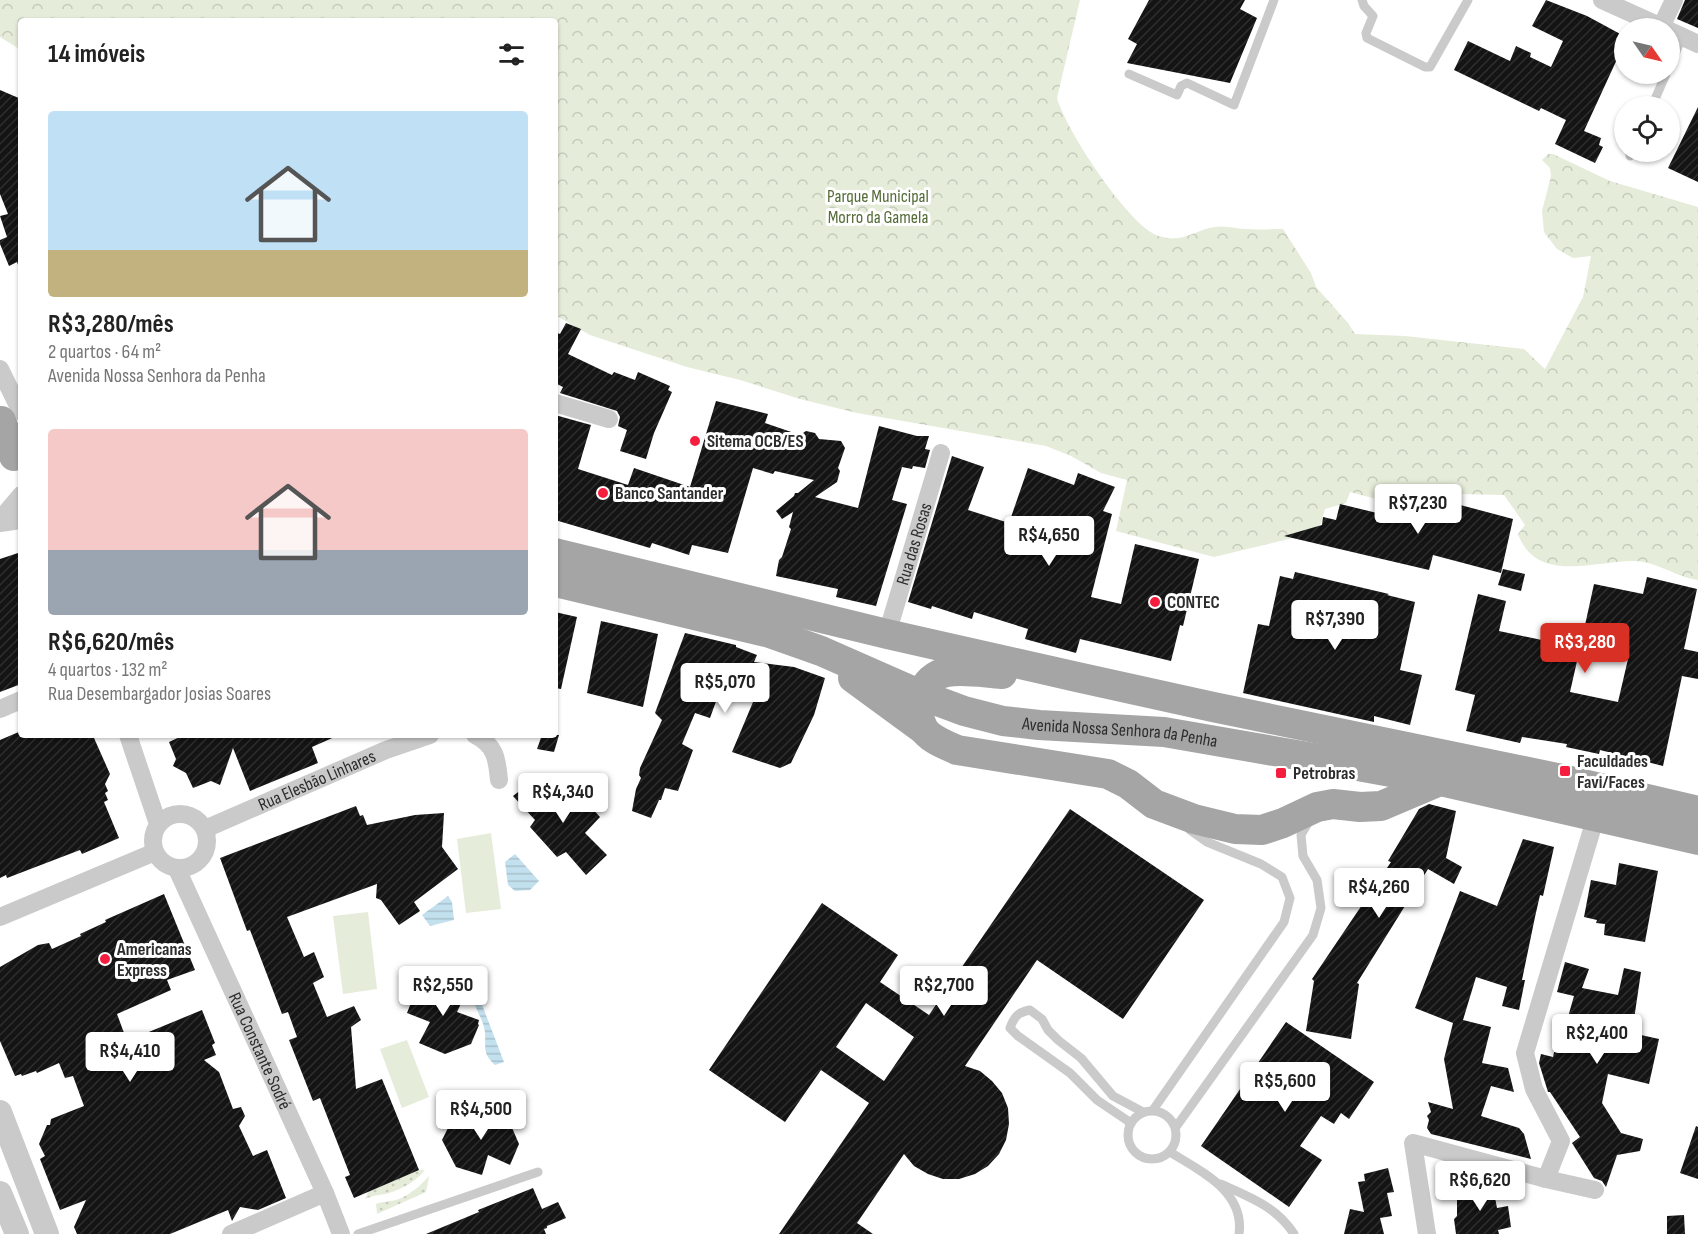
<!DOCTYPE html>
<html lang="pt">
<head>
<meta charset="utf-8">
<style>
  body { margin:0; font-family:"Sofia Sans Condensed",sans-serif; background:#f2f2f2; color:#222; height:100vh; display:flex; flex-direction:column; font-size:22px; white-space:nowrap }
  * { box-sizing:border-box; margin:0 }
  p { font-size:20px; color:#767676 }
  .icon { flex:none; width:33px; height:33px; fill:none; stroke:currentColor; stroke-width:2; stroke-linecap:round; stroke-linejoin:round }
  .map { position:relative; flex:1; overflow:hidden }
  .side { position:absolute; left:18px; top:18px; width:540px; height:720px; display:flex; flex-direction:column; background:#fff; border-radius:6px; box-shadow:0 2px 4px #0004 }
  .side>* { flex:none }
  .needle { width:39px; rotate:124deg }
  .tools { position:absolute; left:1614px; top:18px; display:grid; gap:12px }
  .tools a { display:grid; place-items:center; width:66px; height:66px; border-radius:50%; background:#fff; box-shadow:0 2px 4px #0004; font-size:30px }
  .price { position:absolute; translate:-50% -51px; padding:0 14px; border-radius:6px; background:#fff; color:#222; font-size:20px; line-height:39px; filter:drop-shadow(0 2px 3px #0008) }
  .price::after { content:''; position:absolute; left:50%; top:36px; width:18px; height:14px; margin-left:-9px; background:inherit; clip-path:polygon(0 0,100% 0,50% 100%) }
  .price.selected { background:#d93025; color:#fff }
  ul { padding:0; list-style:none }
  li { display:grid; align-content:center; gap:12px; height:318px; padding:0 30px }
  li span { display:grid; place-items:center; height:186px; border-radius:6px; color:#555 }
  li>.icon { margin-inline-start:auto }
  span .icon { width:108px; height:108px; fill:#fffc; stroke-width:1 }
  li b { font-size:26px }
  h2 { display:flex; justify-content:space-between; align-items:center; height:72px; padding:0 30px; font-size:26px }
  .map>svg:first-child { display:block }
  .forest { fill:url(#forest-crowns) }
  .garden { fill:url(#garden-dots) }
  .pitch { fill:#e5ecd9 }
  .water { fill:url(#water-rules) }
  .building { fill:url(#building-hatch); fill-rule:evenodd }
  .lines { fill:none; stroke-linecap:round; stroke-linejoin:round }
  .service { stroke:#cacaca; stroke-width:9 }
  .minor { stroke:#cacaca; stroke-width:18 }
  .tertiary { stroke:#cacaca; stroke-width:24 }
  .primary { stroke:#a5a5a5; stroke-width:30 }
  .poi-dot { fill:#f51e3e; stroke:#fff; stroke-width:2 }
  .labels { text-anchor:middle; stroke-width:6; stroke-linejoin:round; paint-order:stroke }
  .park-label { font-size:18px; fill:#546c37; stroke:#fff }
  .poi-label { font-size:18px; font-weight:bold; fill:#2d2d2d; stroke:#fff; text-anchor:start }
  .street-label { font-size:18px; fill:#2d2d2d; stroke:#fff }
</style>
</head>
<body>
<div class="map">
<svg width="1698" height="1234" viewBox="0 0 1698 1234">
  <defs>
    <pattern id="forest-crowns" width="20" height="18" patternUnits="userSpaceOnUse" patternTransform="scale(1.5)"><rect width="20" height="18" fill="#e5ecd9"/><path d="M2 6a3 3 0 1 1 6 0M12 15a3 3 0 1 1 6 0" fill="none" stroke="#c5cbbb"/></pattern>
    <pattern id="garden-dots" width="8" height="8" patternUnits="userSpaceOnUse" patternTransform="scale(1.5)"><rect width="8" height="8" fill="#e5ecd9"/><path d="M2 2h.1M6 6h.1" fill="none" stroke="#c5cbbb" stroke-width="1.8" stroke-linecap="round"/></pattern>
    <pattern id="water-rules" width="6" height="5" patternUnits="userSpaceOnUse" patternTransform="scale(1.5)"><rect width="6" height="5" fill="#c3e0ee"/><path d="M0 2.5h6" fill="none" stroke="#a8c0cc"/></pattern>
    <pattern id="building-hatch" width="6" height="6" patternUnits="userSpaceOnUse" patternTransform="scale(1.5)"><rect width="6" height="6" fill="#141414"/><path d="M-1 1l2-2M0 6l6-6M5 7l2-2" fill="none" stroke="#2e2e2e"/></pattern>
  </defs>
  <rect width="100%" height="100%" fill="#fff"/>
  <!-- forest -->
  <path class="forest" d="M0 0H1080L1057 98C1066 130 1124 218 1154 234 1157 236 1163 237 1167 238 1185 241 1198 229 1215 227 1225 225 1237 229 1247 229 1259 230 1271 229 1283 229L1311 273 1316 287 1348 323 1355 334 1405 336 1524 349 1545 369 1583 297 1591 256 1573 258 1557 249 1544 232 1542 211 1551 176 1550 168 1542 160 1548 154H1553L1610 181 1698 207V580C1676 577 1658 562 1635 561 1596 560 1537 585 1518 534L1525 525 1504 495 1417 493C1401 508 1369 497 1350 492L1346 503 1325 509 1318 532 1214 557 1116 531 1127 480 1101 473 1071 456 1046 446 857 413 800 399 740 380 687 367 590 335 555 315V21H21V50L0 37Z"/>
  <!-- garden -->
  <g class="garden">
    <path d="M425 1170C416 1181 403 1189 389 1193 381 1195 373 1195 365 1199L375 1176 384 1172Z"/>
    <path d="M429 1176 426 1192 377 1214 376 1204C383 1201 389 1202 396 1200 409 1196 420 1186 429 1176Z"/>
  </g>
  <!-- pitch -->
  <g class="pitch">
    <polygon points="491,833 501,909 466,913 457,839"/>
    <polygon points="368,912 377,989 343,994 333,916"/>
    <polygon points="407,1040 429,1097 402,1108 380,1049"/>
  </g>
  <!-- water -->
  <g class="water">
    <polygon points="515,854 539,881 530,890 515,891 508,885 505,862"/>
    <polygon points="448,896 452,902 454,920 430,926 422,915"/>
    <path d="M481 1002 504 1062 495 1065C482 1053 486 1048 485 1033 485 1025 478 1013 475 1005Z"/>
  </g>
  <!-- building -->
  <g class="building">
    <polygon points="1149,0 1245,0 1240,9 1257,18 1230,83 1127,63 1137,44 1128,39"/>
    <polygon points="1546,0 1587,16 1624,36 1624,44 1584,131 1601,138 1599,145 1603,147 1595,163 1555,144 1566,120 1541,108 1539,111 1454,70 1468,41 1510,61 1516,46 1531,53 1530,57 1551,67 1563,41 1532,26"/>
    <polygon points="1685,0 1698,0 1698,28 1677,19"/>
    <polygon points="0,90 21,99 20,270 17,262 9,266 0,244 0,240 7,237 0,216 8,214 0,194"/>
    <polygon points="1698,107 1698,182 1668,168"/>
    <polygon points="566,323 581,329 568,354 612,375 614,372 635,380 638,372 670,386 668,390 672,392 654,433 646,459 620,451 627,430 618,426 620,417 617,411 560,393 563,387 555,383 555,332 560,334"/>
    <polygon points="716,401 768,414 765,423 800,435 806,431 815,433 819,439 841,441 845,448 838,468 840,471 837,482 815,497 858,508 879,426 917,436 929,436 925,449 930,450 925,468 913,466 912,469 902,467 892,500 907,504 876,606 836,597 838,589 776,576 779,560 782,557 791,529 789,527 793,512 782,519 776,511 794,496 795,493 798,493 814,480 775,471 773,474 753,468 728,553 692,545 689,555 652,543 650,548 555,520 555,415 591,425 578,469 628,485 634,468 690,487"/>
    <polygon points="952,456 984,467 968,510 1009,523 1028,468 1074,485 1078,473 1115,487 1103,511 1112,514 1091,597 1121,604 1135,544 1199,559 1183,626 1180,625 1171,661 1080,639 1076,653 1025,639 1028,629 974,612 972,619 932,606 931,609 908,602"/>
    <polygon points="1419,494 1513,519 1501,573 1433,555 1429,570 1284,536 1322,525 1323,517 1336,520 1340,504 1410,521"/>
    <polygon points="21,552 21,684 0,692 0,559"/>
    <polygon points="1503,569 1525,574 1521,591 1498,585"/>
    <polygon points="1295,572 1389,594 1387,595 1415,602 1400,670 1422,675 1410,725 1374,716 1374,722 1243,693 1258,624 1269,626 1280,576 1293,579"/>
    <path d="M1647 577 1697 589 1684 649 1698 652V679L1682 676 1663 766 1600 750 1599 754 1566 747 1567 744 1522 737 1520 743 1466 731 1475 695 1455 690 1478 594 1506 601 1499 631 1580 648 1594 584 1643 594ZM1580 648 1628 659 1618 702 1570 692Z"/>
    <polygon points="555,612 577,617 561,689 555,688"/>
    <polygon points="601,621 658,634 643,707 587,693"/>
    <polygon points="685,633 736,645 736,647 757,655 754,662 794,667 825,678 814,715 791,763 780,768 732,752 764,676 730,663 710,718 695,713 682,744 693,750 678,791 665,788 661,800 659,800 651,818 632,811 636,789 641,778 639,775 640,768 662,720 655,713"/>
    <polygon points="21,731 21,735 88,735 94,738 110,774 105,784 108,791 105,793 108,800 104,802 119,838 82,854 80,850 7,878 6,875 0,878 0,740"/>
    <polygon points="184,735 339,735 312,747 318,763 250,791 233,748 220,785 211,781 193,788 186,773 173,766 176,759 169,742"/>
    <polygon points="542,735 559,735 554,752 537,749"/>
    <polygon points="535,779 555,802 572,786 600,817 585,833 607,855 586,875 566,852 557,857 530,827 535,820 513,796"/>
    <polygon points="1429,804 1456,811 1446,858 1462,867 1454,884 1428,869 1357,983 1359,984 1351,1039 1306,1031 1314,981 1312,979 1391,862 1388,861 1419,809"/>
    <polygon points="356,806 360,816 363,815 367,825 415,815 444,813 442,847 458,869 414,902 420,911 399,925 381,900 376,898 377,884 287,917 304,957 314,952 324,977 313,983 327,1017 354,1006 361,1020 351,1027 356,1089 382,1079 419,1170 354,1198 345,1177 350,1175 320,1098 313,1101 289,1040 297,1037 288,1012 282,1014 250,930 247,931 220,858"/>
    <path d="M1070 809 1204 900 1123 1019 1037 960 965 1066 980 1071 992 1081 1002 1093 1008 1108 1009 1124 1006 1140 999 1154 988 1166 975 1174 959 1179H943L928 1174 914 1166 904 1154 857 1223 873 1234H779L869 1103 821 1070 785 1122 709 1070 822 903 898 955 880 982 929 1015ZM866 1003 914 1037 884 1081 836 1047Z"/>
    <polygon points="1523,839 1554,847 1543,896 1540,895 1535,917 1522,980 1525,980 1519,1010 1502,1006 1507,987 1476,977 1463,1020 1491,1027 1482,1063 1508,1068 1514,1092 1491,1086 1481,1116 1519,1128 1524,1134 1531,1159 1431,1134 1427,1128 1429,1120 1427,1116 1431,1112 1428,1102 1453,1109 1444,1059 1453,1023 1415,1008 1460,891 1497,906"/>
    <polygon points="1619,863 1658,871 1645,942 1604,935 1605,924 1596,923 1597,920 1584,917 1591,880 1616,885"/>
    <polygon points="164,894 195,970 167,980 171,990 117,1014 127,1041 202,1010 215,1043 212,1045 216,1055 204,1060 219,1072 233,1109 241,1107 245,1116 239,1126 253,1156 267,1150 286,1198 258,1210 240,1207 232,1221 228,1210 170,1234 77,1234 74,1227 86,1200 60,1210 40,1159 45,1156 39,1144 47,1125 50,1125 51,1119 84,1106 73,1076 65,1078 59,1063 37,1073 36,1071 22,1076 21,1074 15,1076 0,1041 0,967 38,945 49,943 52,949 81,936 80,934 106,922 105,920"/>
    <polygon points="1565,962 1589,969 1582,988 1618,995 1624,968 1641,972 1632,1033 1659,1039 1649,1084 1608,1074 1602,1103 1621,1133 1643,1139 1640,1151 1617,1155 1606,1187 1602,1181 1594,1178 1572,1143 1580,1137 1550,1092 1548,1092 1539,1063 1541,1054 1553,1057 1561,1023 1566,1024 1574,996 1557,992"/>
    <polygon points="443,979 467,991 457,1012 479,1020 478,1024 479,1025 471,1044 445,1054 419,1043 430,1022 407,1013 416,990"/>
    <polygon points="1286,1022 1374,1082 1349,1119 1341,1113 1334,1124 1321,1116 1300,1146 1322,1160 1289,1207 1201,1146"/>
    <polygon points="484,1106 506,1114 519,1144 510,1165 488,1155 482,1175 456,1167 442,1140 454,1116 466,1122 477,1119"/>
    <polygon points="1696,1126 1698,1127 1698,1179 1680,1173"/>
    <polygon points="1388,1168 1394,1192 1387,1193 1392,1216 1380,1218 1384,1234 1344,1234 1350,1209 1364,1212 1358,1182 1365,1181 1364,1174"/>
    <polygon points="1492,1182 1497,1208 1508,1206 1511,1227 1498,1230 1499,1234 1456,1234 1454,1219 1457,1216 1457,1190"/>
    <polygon points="533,1188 542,1209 558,1202 566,1218 547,1226 547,1228 544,1229 546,1234 426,1234 479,1212 478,1210"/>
    <polygon points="1684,1215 1685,1234 1667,1234 1667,1216"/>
  </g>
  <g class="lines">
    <!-- service -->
    <g class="service">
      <polyline points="1362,0 1364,6 1373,16 1366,33 1367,38 1425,67 1430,67 1468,0"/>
      <polyline points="1670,66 1682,37"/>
      <polyline points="1129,74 1177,95 1181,86 1187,83 1234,105 1274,0"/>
      <polyline points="1652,106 1666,74"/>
      <polyline points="1630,156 1632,152"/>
      <polyline points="1153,1110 1284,922 1290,898 1282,877 1261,864 1207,842 1190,830"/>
      <circle cx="1152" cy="1135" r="24"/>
      <path d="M1131 1123 1097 1100 1070 1073 1018 1036 1010 1028C1014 1017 1018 1012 1030 1010L1042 1019 1048 1030 1058 1040 1081 1058 1113 1096 1143 1112"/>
      <polyline points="1176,1127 1313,935 1321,908 1317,880 1303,856 1301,835 1309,821"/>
      <path d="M1170 1152C1200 1171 1245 1191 1239 1234"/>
      <path d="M1221 1184C1249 1197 1276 1206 1294 1234"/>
      <polyline points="358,1234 538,1172"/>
    </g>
    <!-- minor -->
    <g class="minor">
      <polyline points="1602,0 1664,28"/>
      <polyline points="1661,27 1674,0"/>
      <polyline points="1670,31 1698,44"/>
      <polyline points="0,369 21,412"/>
      <polyline points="555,403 609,419"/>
      <polyline points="0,516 5,514 21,495"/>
      <polyline points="0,523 21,520"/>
      <path id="s1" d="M887 634 941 453"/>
      <polyline points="0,709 21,700"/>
      <polyline points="128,735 158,824"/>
      <path d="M475 735C495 745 497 758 499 780"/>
      <circle cx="180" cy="841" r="27"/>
      <path id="s2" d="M205 829 386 750 430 735"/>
      <path id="s3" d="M177 869 325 1193 341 1234"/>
      <polyline points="0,917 155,852"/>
      <polyline points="1546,1179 1561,1141 1534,1089 1525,1053 1596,816"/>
      <polyline points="231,1234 325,1193"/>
      <polyline points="1427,1234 1413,1143 1546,1179 1595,1190"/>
    </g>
    <!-- tertiary -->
    <g class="tertiary">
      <polyline points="0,1112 47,1234"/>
      <polyline points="0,1193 17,1234"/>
    </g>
    <!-- primary -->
    <g class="primary">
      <polyline points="1,421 14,456"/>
      <polyline points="555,553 887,634 1077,677 1213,707 1562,779 1698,811"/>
      <path id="s4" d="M555 582 770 633 821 651 921 695 964 711 1003 721 1039 725 1164 732 1314 758 1440 781 1698 840"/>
      <path d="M1002 674C985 673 964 669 947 672 922 676 913 708 923 728 929 739 946 745 957 750L1108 774 1128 784 1154 804 1194 819 1235 829 1262 830 1283 823 1317 807 1333 804 1360 807 1381 806 1440 781"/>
      <polyline points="853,678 924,730"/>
    </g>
  </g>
  <!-- markers -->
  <g class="poi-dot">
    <circle cx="695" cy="441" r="6"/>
    <circle cx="603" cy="493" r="6"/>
    <circle cx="1155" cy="602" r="6"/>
    <rect x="1559" y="765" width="12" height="12" rx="3"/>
    <rect x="1275" y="767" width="12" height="12" rx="3"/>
    <circle cx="105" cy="959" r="6"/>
  </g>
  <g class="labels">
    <!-- park labels -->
    <g class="park-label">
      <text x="878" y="202">Parque Municipal<tspan x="878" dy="21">Morro da Gamela</tspan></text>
    </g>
    <!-- poi labels -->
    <g class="poi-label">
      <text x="707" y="447">Sitema OCB/ES</text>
      <text x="615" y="499">Banco Santander</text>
      <text x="1167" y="608">CONTEC</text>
      <text x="1577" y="767">Faculdades<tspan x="1577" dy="21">Favi/Faces</tspan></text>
      <text x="1293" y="779">Petrobras</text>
      <text x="117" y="955">Americanas<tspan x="117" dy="21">Express</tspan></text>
    </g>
    <!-- street labels -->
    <g class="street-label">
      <text dy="6" stroke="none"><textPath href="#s1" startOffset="94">Rua das Rosas</textPath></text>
      <text dy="6" stroke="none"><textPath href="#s4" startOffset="588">Avenida Nossa Senhora da Penha</textPath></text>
      <text dy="6" stroke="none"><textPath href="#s2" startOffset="122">Rua Elesbão Linhares</textPath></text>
      <text dy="6" stroke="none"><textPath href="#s3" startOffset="200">Rua Constante Sodré</textPath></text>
    </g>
  </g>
</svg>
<div class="tools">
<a><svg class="needle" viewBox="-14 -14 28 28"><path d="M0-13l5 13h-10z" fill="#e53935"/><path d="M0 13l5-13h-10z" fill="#767676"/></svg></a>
<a><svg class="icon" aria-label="locate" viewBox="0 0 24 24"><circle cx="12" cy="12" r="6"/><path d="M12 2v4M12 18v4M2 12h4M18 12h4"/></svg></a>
</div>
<b class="price" style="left:1418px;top:535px">R$7,230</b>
<b class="price" style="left:1049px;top:567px">R$4,650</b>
<b class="price" style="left:1335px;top:651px">R$7,390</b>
<b class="price selected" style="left:1585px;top:674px">R$3,280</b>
<b class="price" style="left:725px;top:714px">R$5,070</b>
<b class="price" style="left:563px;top:824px">R$4,340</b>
<b class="price" style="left:1379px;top:919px">R$4,260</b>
<b class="price" style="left:443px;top:1017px">R$2,550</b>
<b class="price" style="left:944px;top:1017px">R$2,700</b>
<b class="price" style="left:1597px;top:1065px">R$2,400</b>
<b class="price" style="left:130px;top:1083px">R$4,410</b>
<b class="price" style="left:1285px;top:1113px">R$5,600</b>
<b class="price" style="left:481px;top:1141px">R$4,500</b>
<b class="price" style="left:1480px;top:1212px">R$6,620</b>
<section class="side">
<h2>14 imóveis<svg class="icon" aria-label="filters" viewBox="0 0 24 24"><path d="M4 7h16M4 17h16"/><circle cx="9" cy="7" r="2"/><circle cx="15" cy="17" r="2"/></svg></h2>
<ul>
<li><span style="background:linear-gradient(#bfe0f5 75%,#c2b280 0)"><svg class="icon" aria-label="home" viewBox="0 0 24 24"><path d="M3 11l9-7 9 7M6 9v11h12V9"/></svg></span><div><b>R$3,280/mês</b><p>2 quartos · 64 m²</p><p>Avenida Nossa Senhora da Penha</p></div></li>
<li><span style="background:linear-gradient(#f6c9c9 65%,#9aa5b1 0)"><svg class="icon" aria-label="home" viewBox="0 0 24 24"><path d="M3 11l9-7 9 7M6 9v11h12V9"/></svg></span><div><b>R$6,620/mês</b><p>4 quartos · 132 m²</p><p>Rua Desembargador Josias Soares</p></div></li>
</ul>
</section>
</div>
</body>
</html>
